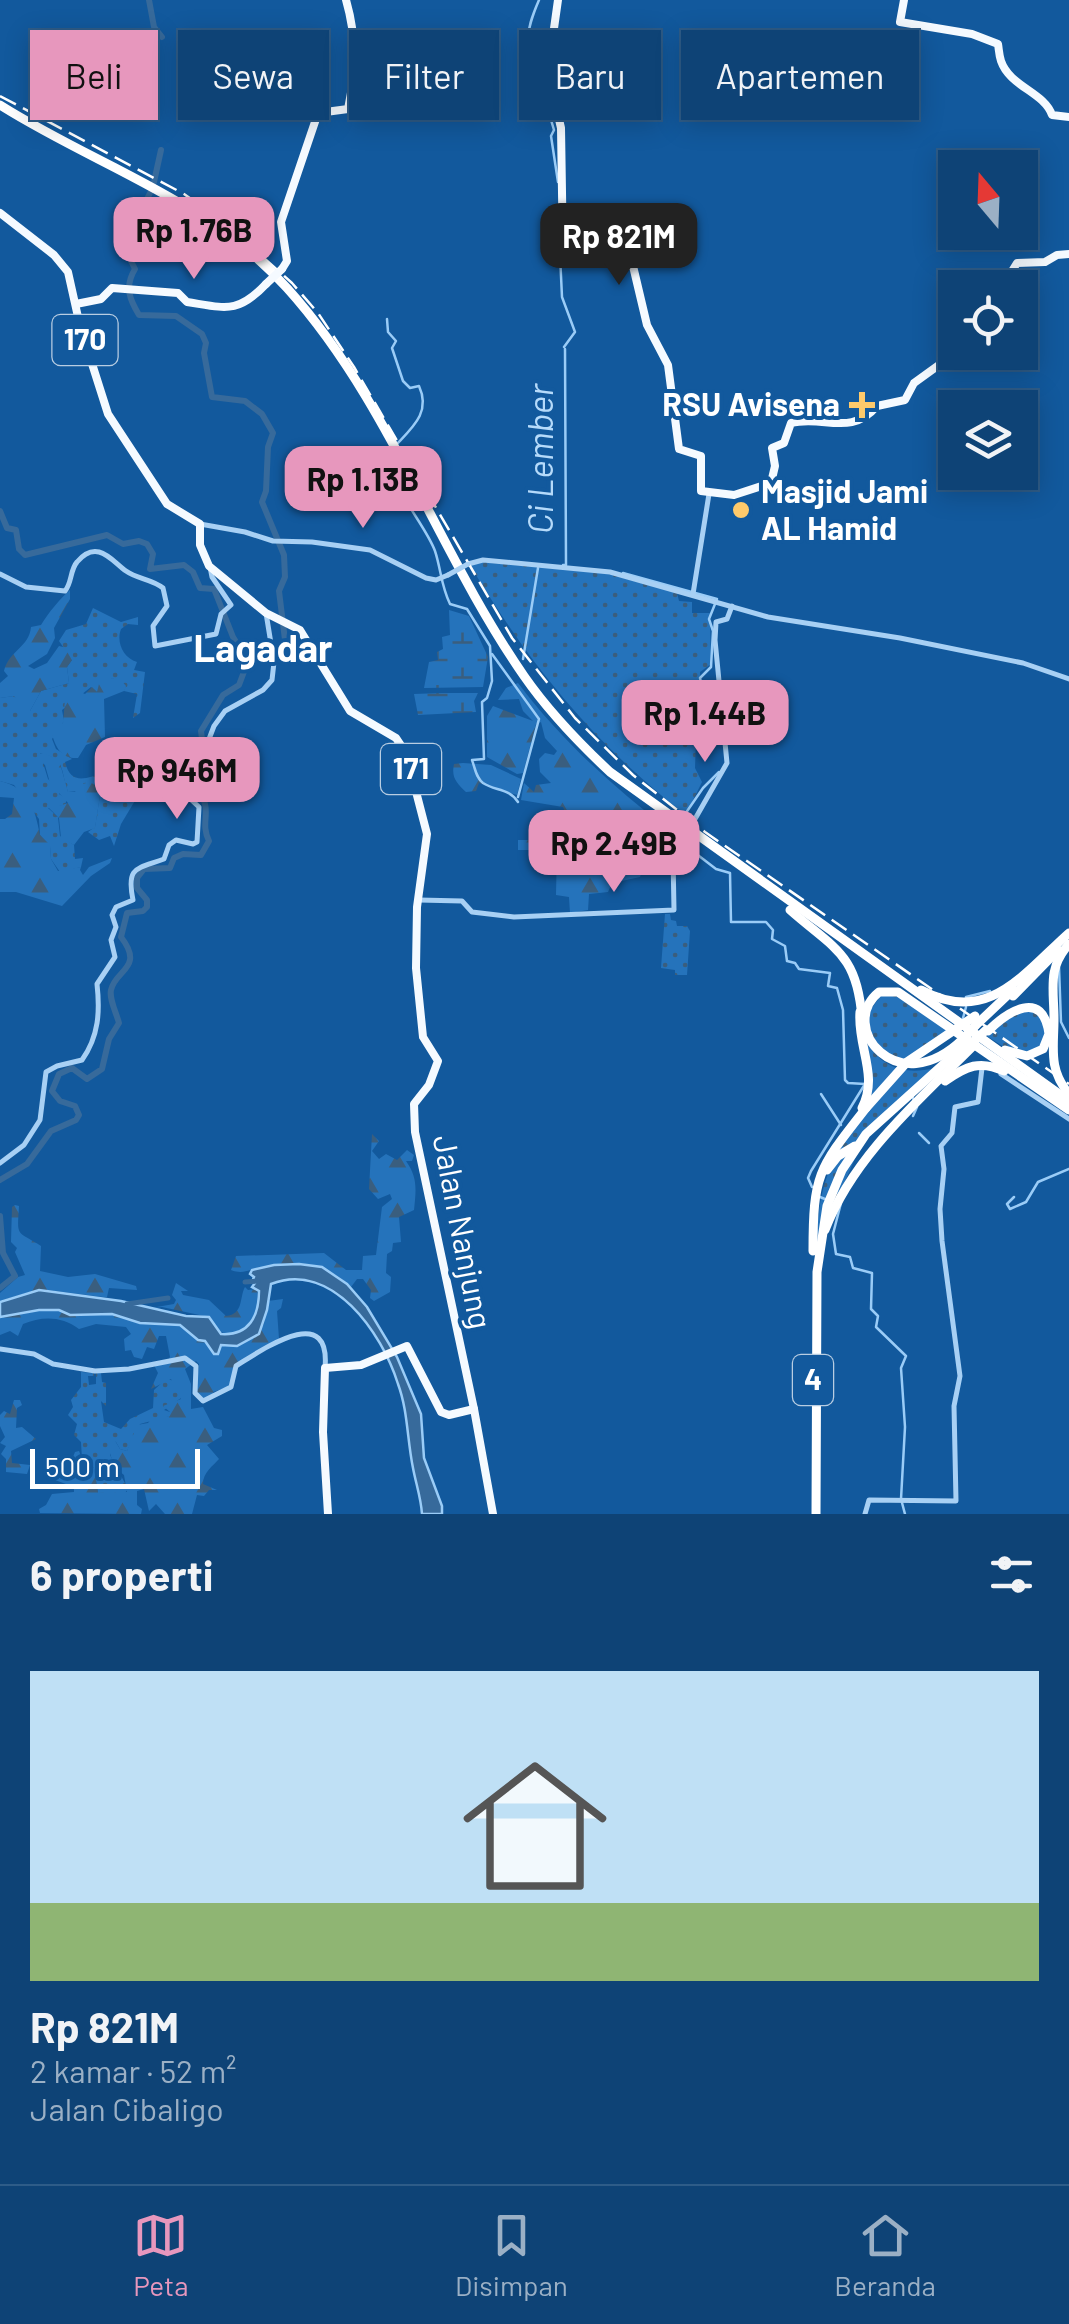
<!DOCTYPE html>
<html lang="id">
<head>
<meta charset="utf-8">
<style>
  body { margin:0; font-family:Barlow,sans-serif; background:#174a7b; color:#f1f3f6; height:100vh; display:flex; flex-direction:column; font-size:38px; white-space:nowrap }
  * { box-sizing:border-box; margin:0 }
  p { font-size:32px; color:#9bb0c5 }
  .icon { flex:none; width:55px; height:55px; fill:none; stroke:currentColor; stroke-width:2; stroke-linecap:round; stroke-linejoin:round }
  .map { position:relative; height:1514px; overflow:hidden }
  .drawer { display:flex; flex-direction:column; background:#0e4376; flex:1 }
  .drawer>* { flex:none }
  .guide { position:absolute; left:30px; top:30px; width:1010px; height:90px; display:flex; gap:20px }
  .needle { width:65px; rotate:341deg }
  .controls { position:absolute; left:938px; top:150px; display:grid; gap:20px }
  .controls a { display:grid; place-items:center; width:100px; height:100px; border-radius:0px; background:#0e4376; box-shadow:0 5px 25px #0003,0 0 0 2px #2e5c88; font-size:50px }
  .scale { position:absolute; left:30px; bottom:25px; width:170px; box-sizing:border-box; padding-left:10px; border:5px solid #fff; border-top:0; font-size:28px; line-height:35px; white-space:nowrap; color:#fff; -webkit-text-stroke:8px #12599d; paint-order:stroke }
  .price { position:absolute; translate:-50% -85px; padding:0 22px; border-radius:20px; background:#e797bd; color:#111; font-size:32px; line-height:65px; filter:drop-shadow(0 2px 5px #0008) }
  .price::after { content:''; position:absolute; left:50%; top:60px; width:30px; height:22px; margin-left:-15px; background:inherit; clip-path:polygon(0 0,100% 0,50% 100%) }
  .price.selected { background:#222; color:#fff }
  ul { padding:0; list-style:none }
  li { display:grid; align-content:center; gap:20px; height:530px; padding:0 30px }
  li+li { border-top:2px solid #2e5c88 }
  li span { display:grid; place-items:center; height:310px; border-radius:0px; color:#555 }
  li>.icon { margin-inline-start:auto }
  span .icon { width:180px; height:180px; fill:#fffc; stroke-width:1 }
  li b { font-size:42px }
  h2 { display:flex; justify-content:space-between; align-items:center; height:120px; padding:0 30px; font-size:42px }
  .chip { padding:0 35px; border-radius:0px; background:#0e4376; box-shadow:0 5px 25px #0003,0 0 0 2px #2e5c88; font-size:35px; line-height:90px }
  .chip.selected { background:#e797bd; color:#111 }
  .tab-bar { display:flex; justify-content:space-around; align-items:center; height:140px; border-top:2px solid #2e5c88; background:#0e4376; font-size:28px; color:#9bb0c5 }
  .tab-bar a { display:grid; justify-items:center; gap:5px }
  .tab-bar .selected { color:#e797bd }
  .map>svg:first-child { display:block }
  .green { fill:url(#green-dots) }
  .forest { fill:url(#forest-firs) }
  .wetland { fill:url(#wetland-marsh) }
  .water { fill:#376a9b; stroke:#9accf7; stroke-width:2.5 }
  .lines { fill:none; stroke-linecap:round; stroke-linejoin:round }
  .stream { stroke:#9accf7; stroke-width:2.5 }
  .canal { stroke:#376a9b; stroke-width:5 }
  .river { stroke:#376a9b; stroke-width:6 }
  .minor { stroke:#a8d0f4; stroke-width:5 }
  .major { stroke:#f5faff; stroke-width:8 }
  .highway { stroke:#fff; stroke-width:9 }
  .rail { stroke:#fff; stroke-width:2.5; stroke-dasharray:18 8; stroke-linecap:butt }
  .minor-bridge { stroke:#a8d0f4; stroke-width:5 }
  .major-bridge { stroke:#f5faff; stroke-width:8 }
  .highway-bridge { stroke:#fff; stroke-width:9 }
  .poi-dot { fill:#ffca6b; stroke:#12599d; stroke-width:4 }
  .labels { text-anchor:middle; stroke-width:8; stroke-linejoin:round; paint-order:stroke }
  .shield { fill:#12599d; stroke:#b8cde2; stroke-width:2.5 }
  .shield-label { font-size:30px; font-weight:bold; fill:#fff }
  .poi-label { font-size:32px; font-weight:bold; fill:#fff; stroke:#12599d; text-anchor:end }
  .street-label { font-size:32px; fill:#fff; stroke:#12599d }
  .water-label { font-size:35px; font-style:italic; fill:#b5dafa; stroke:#12599d }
  .quarter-label { font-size:38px; font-weight:bold; fill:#fff; stroke:#12599d }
</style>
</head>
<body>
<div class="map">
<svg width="1069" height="1514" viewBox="0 0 1069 1514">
  <defs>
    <pattern id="green-dots" width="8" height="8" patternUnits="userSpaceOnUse" patternTransform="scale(2.5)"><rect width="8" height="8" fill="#2573bb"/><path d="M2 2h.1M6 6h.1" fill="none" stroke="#3a5e7e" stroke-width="1.8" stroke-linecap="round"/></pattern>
    <pattern id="forest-firs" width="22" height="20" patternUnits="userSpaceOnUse" patternTransform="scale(2.5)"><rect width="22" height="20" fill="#2573bb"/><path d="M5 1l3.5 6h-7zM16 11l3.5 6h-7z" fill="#3a5e7e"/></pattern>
    <pattern id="wetland-marsh" width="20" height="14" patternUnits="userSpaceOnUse" patternTransform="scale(2.5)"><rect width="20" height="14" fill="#2573bb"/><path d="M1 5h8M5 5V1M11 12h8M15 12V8" fill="none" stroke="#3a5e7e"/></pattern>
  </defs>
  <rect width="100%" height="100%" fill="#12599d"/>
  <!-- green -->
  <g class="green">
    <path d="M478 562 605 573 677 593 679 601 692 602V613H710L711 664 700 672C700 701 718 702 721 731H711V738L696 739 695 768 702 782 687 812 684 814C591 740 531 667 470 565Z"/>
    <path d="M93 608 121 622 138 617V625L128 624 121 629C116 642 123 658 137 662L134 670 145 672 140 713 133 718 137 694 124 691 125 684 112 678 97 692 91 687 62 710 64 721 52 739 56 749 72 759 65 762C71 786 86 778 105 773L112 760 126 747C123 759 109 766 118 780L134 767 136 799 121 824 114 846 110 836 99 840 88 832 95 827 101 789 68 792C60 769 66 759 40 753L48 779 60 790 59 794 67 799 65 805 48 808 58 817 60 836 74 845 75 859 83 858 81 867 60 872 51 859 50 846 40 835 39 819 14 785 0 781V698L14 696 30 711 41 691 69 683 67 667 72 660 59 641 66 630 86 624Z"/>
    <polygon points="665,914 670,914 671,920 676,921 677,926 687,926 690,931 687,975 675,975 675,970 661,968"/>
    <path d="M884 991H887L952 1030 905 1062C881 1053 871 1040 867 1015Z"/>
    <polygon points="1033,1011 1045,1022 1045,1042 1032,1053 1010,1051 987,1036 1010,1013"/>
    <path d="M867 1044C885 1069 906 1075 935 1068L866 1133 816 1248C818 1213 820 1184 838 1153L821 1175 871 1093 872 1073Z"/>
    <polygon points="81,1372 94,1373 94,1376 88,1376 89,1385 96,1384 96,1373 101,1373 102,1382 106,1383 106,1406 101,1401 104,1422 121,1429 130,1419 153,1408 154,1390 166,1379 175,1381 181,1398 164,1410 170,1412 170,1416 140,1424 127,1451 120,1449 116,1442 110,1439 110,1455 128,1489 125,1493 98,1493 94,1468 82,1459 81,1442 74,1435 77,1424 68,1415 73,1407 71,1400 81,1387"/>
  </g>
  <!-- forest -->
  <g class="forest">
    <path d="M70 590V599L54 628 55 638 47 654 28 666 34 669 47 663 59 646 71 649 72 660 67 667 69 683 41 691 30 711 26 712 14 696 0 698V683L8 676 4 671C9 650 29 648 31 627L41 625C49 612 59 600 70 590Z"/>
    <path d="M112 678 121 680 126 686 124 691 104 699 105 737 86 745 78 758C59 759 55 745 50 728L63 723 65 700 76 690 85 694 92 687 97 692 99 684Z"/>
    <path d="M518 683C561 740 611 785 668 829L662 840 652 841 640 877 612 883 608 892 589 894 588 910 570 913 569 897 556 895 557 850 548 848 539 854 535 850H518V840H531L533 833 540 829 550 831 558 841 564 836 558 821 567 817 563 807 521 800 524 783 534 792 536 785 551 783 540 772 539 759 545 753 554 755 557 751 545 738 541 722 536 724 523 773 517 774 487 757V716L493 706 533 721 523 711 519 699 498 700 506 688Z"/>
    <polygon points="44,753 59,760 68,792 75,792 79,785 90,782 101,789 95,828 84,832 74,845 61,838 59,818 47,806 49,802 59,806 68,803 50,783 45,765 38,759 37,754"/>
    <path d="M463 763 491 765 521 779 517 795 479 783 476 791 466 792C457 783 451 778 454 764Z"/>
    <path d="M0 781C29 788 35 809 40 835L50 845 51 859 58 871 81 867 80 870 83 875 89 867 112 858 110 863 91 876 62 906 16 892H0V819H5L12 814 14 798 0 797Z"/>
    <path d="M372 1134 379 1141 372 1151 379 1159 386 1154 397 1160 407 1150 414 1155 412 1161H406C418 1178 416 1190 414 1210L399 1217 401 1242 393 1243 392 1251 387 1254 386 1273 391 1277 390 1292 374 1301 370 1298 371 1290 363 1279H357L351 1287C326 1262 296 1259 262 1267 249 1269 244 1275 231 1270L236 1256 324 1253 346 1270H362L363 1256 376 1255 382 1207 392 1199 390 1194 378 1199 369 1189Z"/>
    <path d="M15 1205 19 1206C17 1238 16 1230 41 1246L40 1271 68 1277 95 1274 136 1286 137 1290 109 1288 107 1297H103L39 1289 0 1301V1293L18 1277 25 1275 15 1252 17 1248 11 1242 12 1207Z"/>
    <path d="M176 1283 188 1291H181L183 1295 209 1300 226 1316C244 1314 239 1298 245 1287L248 1290 256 1289C261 1302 255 1318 246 1329L226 1334 219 1331 209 1317 162 1307 151 1308 174 1304 176 1300 172 1295Z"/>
    <path d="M283 1299 281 1308 277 1311 279 1339 237 1364 231 1386 213 1392 215 1396 202 1399 196 1391 199 1364 196 1361 185 1369 191 1384V1409L203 1407 214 1428 222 1430V1436L207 1445 219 1459C213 1466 203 1472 203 1484L217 1490H209L204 1496 197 1495 192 1514H165L156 1504 149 1511 144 1489 137 1491V1505L142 1509 141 1514 40 1513 39 1509 46 1505 52 1494 74 1492V1487L47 1477 53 1464 69 1467 75 1452 79 1451 82 1459 94 1468 98 1493 127 1492 124 1475C114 1468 106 1450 110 1439H114L120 1449 127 1451 137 1425 148 1423 152 1418 170 1416V1412L163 1406 181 1399 171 1379 151 1389 158 1373 154 1365 167 1362 170 1357 166 1336H159L154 1349 147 1347 142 1359 134 1357 131 1350 125 1351 124 1339 131 1334 126 1327 96 1324 79 1329C62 1316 42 1316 23 1324L18 1336 10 1331 0 1335V1317L39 1310H59L70 1315 112 1313 140 1323 180 1325 198 1340 238 1346 253 1338 264 1324 268 1301Z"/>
    <polygon points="14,1400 20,1400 22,1405 17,1408 16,1428 22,1427 36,1439 11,1451 12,1463 30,1465 27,1474 6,1472 6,1459 1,1454 6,1446 0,1443 5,1437 0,1426 0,1415 4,1411 10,1414"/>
  </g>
  <!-- wetland -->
  <g class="wetland">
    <polygon points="449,610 469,616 488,657 483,687 424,688 429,662 438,660 437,652 443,649 442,637 450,635"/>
    <polygon points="442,693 478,693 474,701 476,712 418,715 414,694"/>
  </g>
  <!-- water -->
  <path class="water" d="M299 1264 322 1267 347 1284 367 1307 397 1357 421 1414 424 1458 442 1506V1514H422C421 1498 416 1484 413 1468 407 1439 408 1411 398 1384 382 1333 332 1260 271 1284L267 1310 259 1334 237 1346 221 1345 218 1354H214L205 1341 198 1340 180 1325 140 1323 112 1314 70 1315 59 1310H39L0 1317V1302L39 1290 121 1301 186 1316 209 1317 221 1334C249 1336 259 1316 259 1291L252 1287 255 1283 252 1282 254 1277 250 1274 252 1270 274 1265Z"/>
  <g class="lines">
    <!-- stream -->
    <g class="stream">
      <path d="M539 0C524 35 524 45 543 77"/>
      <polyline points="546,83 546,103 554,130 551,136 558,182"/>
      <polyline points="560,255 562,297 575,332 564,347"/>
      <path d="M387 319 388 332 396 341 392 348 403 381 410 388 419 386C431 412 413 427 396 445"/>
      <path d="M393 453C383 480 425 523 435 551 441 569 441 586 450 604L467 609 490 646 492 681 487 698 482 702 484 759 472 760C475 768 476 778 483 783 495 791 509 788 518 802"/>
      <polyline points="563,565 566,565 565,349"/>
      <path d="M623 573 717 599 709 619 713 631 711 667 700 678C703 699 716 702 720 721"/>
      <polyline points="492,654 539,719 518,797"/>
      <polyline points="523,659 538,568"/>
      <polyline points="681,820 703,788 719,772"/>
      <polyline points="673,836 716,869 730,873 731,922 766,922 773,930 772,939 785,946 787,961 795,963 799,969 830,973 828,986 837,988 843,1010 845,1080 848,1083 865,1084 811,1171 808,1178 812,1187"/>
      <polyline points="1059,967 1061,1022 1069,1038"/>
      <polyline points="966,997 990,991"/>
      <polyline points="963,1018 966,1007"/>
      <polyline points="821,1094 841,1125"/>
      <polyline points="912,1096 917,1107 913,1116"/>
      <polyline points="919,1133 929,1143"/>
      <polyline points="820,1197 825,1199"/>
      <polyline points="1014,1197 1007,1204 1010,1209 1026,1202 1038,1182 1069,1169"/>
      <polyline points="841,1203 833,1234 836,1254 850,1257 853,1268 872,1273 871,1309 878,1316 876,1327 906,1356 901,1368 905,1427 901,1499 905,1514"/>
    </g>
    <!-- canal -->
    <g class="canal">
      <polyline points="245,1282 258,1281"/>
      <polyline points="127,1304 168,1298"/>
    </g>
    <!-- river -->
    <g class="river">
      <polyline points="149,0 154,27 162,37"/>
      <polyline points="154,182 161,150"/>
      <path d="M150 193 137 219 138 243 131 261 135 269C124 287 130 300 139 315L176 316 202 334 206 343 204 353 212 397 245 401 262 414 273 433 268 447 266 491 262 502 284 555 285 577 279 591 285 640 278 649 251 655 247 659"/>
      <path d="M0 511 7 528 16 530 19 549 25 555 107 535 123 544 139 541 147 544 153 554 150 569 184 565 193 572 200 588 214 589 233 637 248 661 239 685 223 695 201 731 203 747 192 770 197 778 193 787C217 808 198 819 209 841L201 855 183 854 174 858 170 868 144 869 137 878V888L147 900V907L143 911 127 913 121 937C145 968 115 970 111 990 109 999 116 1012 119 1023L109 1039 102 1069 87 1079 72 1068 59 1074 52 1091 60 1101 75 1106 79 1115 76 1120 51 1131 27 1164 0 1180"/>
      <polyline points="672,831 673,836"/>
      <polyline points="0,1216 3,1253 15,1276 0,1288"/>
    </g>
    <!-- minor -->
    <g class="minor">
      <polyline points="200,524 245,532 273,541 312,542 370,550 426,578 436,580 448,575"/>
      <polyline points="468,564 483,560 610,572 768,617 900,638 1023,663 1069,679"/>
      <path d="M0 574 26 587 65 591C72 583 70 570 77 562 97 538 112 561 126 571 137 579 152 579 163 588L167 606 153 626 155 646 216 634 221 614 231 605 212 577 210 567"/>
      <polyline points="693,594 709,494"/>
      <polyline points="691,826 727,763 715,640 716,622 727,619 732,606"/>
      <polyline points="419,900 462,901 472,912 514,917 674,910 673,856 679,842"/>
      <polyline points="1001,1074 1069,1119"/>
      <path d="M0 1163 24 1145 40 1120 46 1072 57 1066 82 1060C99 1036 100 1011 97 984L115 957 111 940 116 927 112 915 116 907 133 900C126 866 137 869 164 859L169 845 176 840 193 844 197 842 199 807 186 795 185 779 200 746 206 747 214 726 225 711 263 690 272 680 274 662 266 613"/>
      <path d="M0 1349 34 1354 53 1364 95 1371 129 1369 185 1358 196 1366 195 1393 203 1401 231 1387 236 1366C262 1350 331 1301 325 1368"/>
      <polyline points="865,1514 869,1500 956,1501 954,1406 960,1376 942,1241 940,1209 944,1169 941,1146 952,1133 955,1107 978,1102 982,1068"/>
    </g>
    <!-- major -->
    <g class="major">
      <path d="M558 0 548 71 561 128 563 256 633 266 647 325 668 365 679 449 701 456V491L734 495 771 483 775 466 772 448 784 443 791 423C824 415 851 437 877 406L905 400 914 383 950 357 955 325"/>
      <path d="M904 0 900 22 972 34 998 44C999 50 999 55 1001 61 1010 87 1044 92 1052 115L1069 117"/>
      <polyline points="0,213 54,255 68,272 80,326 108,414 167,504 200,524 200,545 209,566 266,613 300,630 350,711 396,738 406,753 427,834 417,907 416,968 423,1037 438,1061 429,1085 414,1104 415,1132 474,1409 493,1514"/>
      <path d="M282 269 287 261 281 222 318 113 348 109C356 71 357 38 346 0"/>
      <polyline points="964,288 968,272 1007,279 1017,263 1045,262 1057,255 1069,254"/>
      <path d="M76 304 101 299 112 288 178 293 187 302C226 308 238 314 266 284"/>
      <polyline points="328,1514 323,1432 325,1368 361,1365 407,1346 441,1412 449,1415 474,1409"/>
    </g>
    <!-- highway -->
    <g class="highway">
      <path d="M0 105C98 167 206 198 287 288 389 401 438 552 524 676 549 712 579 743 610 772L1069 1101"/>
      <path d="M790 910C834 949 857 953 862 1018"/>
      <path d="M1069 944C1047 968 1054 989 1054 1019 1054 1048 1048 1069 1069 1094"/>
      <path d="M921 990C988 1026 1023 974 1069 933"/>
      <polyline points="1013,996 1058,950"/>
      <path d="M860 1012C857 1047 879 1075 862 1108"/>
      <polyline points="975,1026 1013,990"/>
      <path d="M988 1031C1007 1012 1043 988 1049 1034L1043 1049 1027 1056 1005 1050"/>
      <path d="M963 1039C897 1103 837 1026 879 992H898L1069 1110"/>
      <path d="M945 1081C966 1066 980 1060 1004 1071"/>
      <polyline points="827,1170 838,1156 855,1146"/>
      <path d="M825 1230C853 1157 918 1101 972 1047"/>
      <path d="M813 1251C813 1173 819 1168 866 1108"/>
      <polyline points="816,1514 817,1272 827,1206 842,1170 866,1134 967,1043"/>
    </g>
    <!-- rail -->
    <polyline class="rail" points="0,96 184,194 225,223 292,283 318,313 354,367 512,638 575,718 633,775 705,832 1069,1084"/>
    <!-- minor-bridge -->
    <g class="minor-bridge">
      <polyline points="448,575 468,564"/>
      <polyline points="679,842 691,826"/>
    </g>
    <!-- major-bridge -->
    <polyline class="major-bridge" points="266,284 282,269"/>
    <!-- highway-bridge -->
    <g class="highway-bridge">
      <polyline points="963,1039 975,1026"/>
      <polyline points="970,1045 986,1030"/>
      <polyline points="866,1108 907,1062 975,1016"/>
    </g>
  </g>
  <!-- markers -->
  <g class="poi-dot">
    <path d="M857 390h10v10h10v10h-10v10h-10v-10h-10v-10h10z"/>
    <circle cx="741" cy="510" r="10"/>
  </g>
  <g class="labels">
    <!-- shield labels -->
    <g class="shield">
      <rect x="52.5" y="315" width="65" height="50" rx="8"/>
      <rect x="381" y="744" width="60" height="50" rx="8"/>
      <rect x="793" y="1355" width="40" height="50" rx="8"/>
    </g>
    <g class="shield-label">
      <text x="85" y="350">170</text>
      <text x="411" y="779">171</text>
      <text x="813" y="1390">4</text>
    </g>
    <!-- poi labels -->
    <g class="poi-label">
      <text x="840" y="416">RSU Avisena</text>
      <text x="761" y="503" text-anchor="start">Masjid Jami<tspan x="761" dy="37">AL Hamid</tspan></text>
    </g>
    <!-- street labels -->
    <g class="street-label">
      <text transform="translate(462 1232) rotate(79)" y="11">Jalan Nanjung</text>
    </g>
    <!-- water labels -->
    <g class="water-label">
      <text transform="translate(541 459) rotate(-90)" y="12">Ci Lember</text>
    </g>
    <!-- quarter labels -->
    <g class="quarter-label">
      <text x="263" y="662">Lagadar</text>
    </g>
  </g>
</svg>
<div class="controls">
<a><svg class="needle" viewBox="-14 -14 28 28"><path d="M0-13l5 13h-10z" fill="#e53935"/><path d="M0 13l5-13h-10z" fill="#9bb0c5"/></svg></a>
<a><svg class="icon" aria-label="locate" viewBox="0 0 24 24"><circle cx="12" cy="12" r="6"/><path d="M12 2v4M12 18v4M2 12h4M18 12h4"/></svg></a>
<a><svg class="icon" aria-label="layers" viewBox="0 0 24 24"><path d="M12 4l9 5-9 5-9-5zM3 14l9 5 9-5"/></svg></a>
</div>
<div class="scale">500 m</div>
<b class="price" style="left:194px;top:282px">Rp 1.76B</b>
<b class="price selected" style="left:619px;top:288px">Rp 821M</b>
<b class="price" style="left:363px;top:531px">Rp 1.13B</b>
<b class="price" style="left:705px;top:765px">Rp 1.44B</b>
<b class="price" style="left:177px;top:822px">Rp 946M</b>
<b class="price" style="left:614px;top:895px">Rp 2.49B</b>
<div class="guide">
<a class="chip selected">Beli</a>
<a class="chip">Sewa</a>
<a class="chip">Filter</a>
<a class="chip">Baru</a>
<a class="chip">Apartemen</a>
</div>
</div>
<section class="drawer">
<h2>6 properti<svg class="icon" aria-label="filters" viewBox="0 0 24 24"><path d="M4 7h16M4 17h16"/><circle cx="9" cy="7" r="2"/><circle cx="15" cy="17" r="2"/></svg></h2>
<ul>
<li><span style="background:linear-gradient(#bfe0f5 75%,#8fb573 0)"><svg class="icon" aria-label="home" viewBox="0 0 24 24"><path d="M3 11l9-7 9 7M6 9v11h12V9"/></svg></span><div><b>Rp 821M</b><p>2 kamar · 52 m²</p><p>Jalan Cibaligo</p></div></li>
</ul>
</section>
<nav class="tab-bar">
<a class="selected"><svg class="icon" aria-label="map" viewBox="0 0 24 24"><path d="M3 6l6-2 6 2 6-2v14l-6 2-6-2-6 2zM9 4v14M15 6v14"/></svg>Peta</a>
<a><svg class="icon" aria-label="saved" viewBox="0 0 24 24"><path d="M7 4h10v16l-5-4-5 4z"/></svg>Disimpan</a>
<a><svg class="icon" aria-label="home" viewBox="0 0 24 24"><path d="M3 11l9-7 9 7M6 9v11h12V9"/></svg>Beranda</a>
</nav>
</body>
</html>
